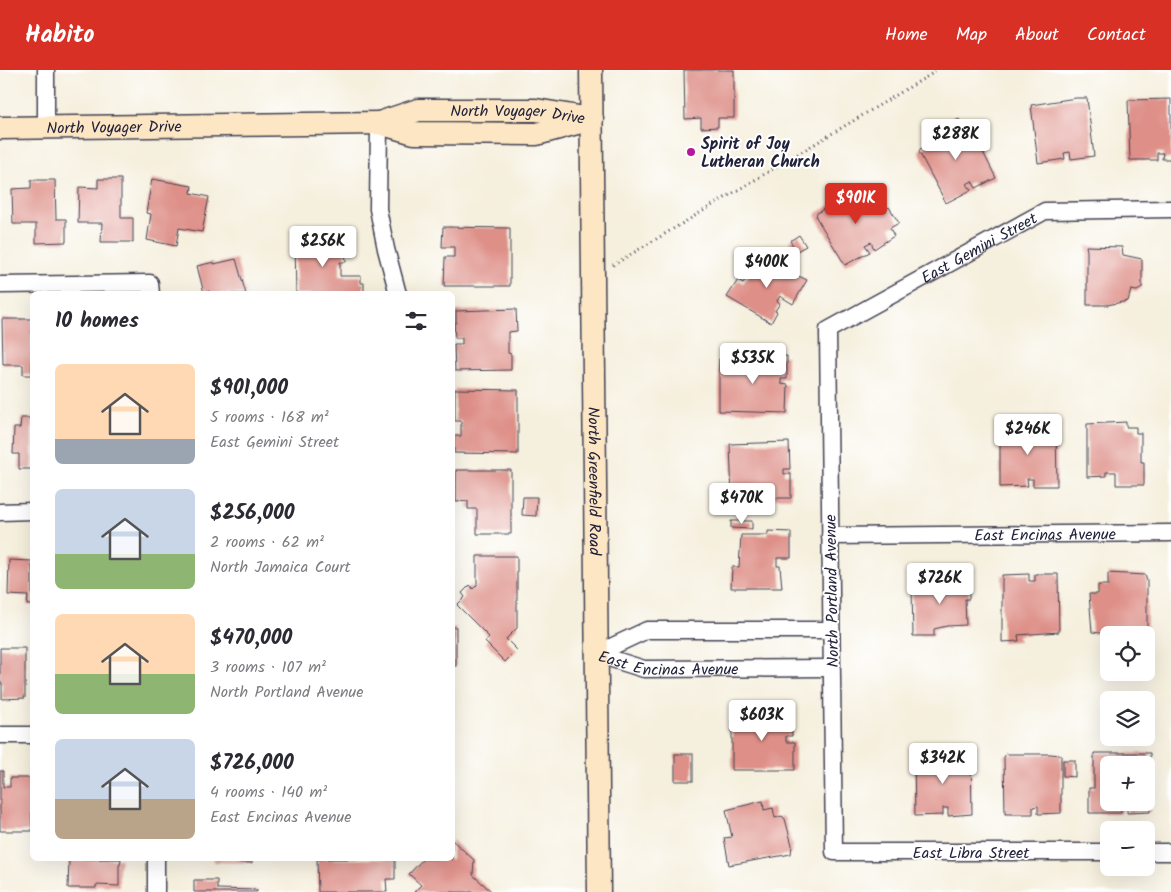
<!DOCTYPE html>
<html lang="en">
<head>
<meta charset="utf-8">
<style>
  body { margin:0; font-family:Kalam,sans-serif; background:#f2f2f3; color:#2b2b33; height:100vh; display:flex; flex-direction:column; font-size:19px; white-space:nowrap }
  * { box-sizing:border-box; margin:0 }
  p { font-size:16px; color:#7c7c81 }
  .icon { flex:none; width:28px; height:28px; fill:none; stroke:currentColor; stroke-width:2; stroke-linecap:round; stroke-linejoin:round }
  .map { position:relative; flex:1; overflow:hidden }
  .details { position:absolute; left:30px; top:221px; width:425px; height:570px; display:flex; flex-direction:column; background:#fff; border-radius:8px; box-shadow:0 5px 20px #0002 }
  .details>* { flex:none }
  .buttons { position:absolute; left:1100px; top:556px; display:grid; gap:10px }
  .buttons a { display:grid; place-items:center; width:55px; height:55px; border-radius:8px; background:#fff; box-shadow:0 5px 20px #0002; font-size:25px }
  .price { position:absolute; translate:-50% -42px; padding:0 11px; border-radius:5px; background:#fff; color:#222; font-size:16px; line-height:32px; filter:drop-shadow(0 1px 2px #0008) }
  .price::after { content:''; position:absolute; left:50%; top:30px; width:15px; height:11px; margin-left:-8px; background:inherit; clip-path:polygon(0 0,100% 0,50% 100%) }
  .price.on { background:#d93025; color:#fff }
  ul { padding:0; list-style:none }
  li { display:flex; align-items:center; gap:15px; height:125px; padding:0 25px }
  li span { display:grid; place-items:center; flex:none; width:140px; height:100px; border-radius:8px; color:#555 }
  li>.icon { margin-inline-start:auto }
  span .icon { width:60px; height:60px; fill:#fffc; stroke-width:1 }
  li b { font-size:21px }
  h2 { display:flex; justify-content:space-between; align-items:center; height:60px; padding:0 25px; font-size:21px }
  header { display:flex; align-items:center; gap:30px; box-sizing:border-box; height:70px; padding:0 25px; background:#d93025; color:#fff }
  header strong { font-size:24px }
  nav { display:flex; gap:28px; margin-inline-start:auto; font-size:18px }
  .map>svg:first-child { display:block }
  .building { fill:#de9088; fill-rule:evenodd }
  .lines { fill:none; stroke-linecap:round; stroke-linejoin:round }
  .street-casing { stroke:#424153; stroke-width:19 }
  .secondary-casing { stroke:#424153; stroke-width:25 }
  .path { stroke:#424153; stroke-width:3; stroke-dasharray:1 4; stroke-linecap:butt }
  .street { stroke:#fff; stroke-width:16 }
  .secondary { stroke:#fce6c4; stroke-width:22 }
  .poi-dot { fill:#b5179e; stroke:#fff; stroke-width:2 }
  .labels { text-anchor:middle; stroke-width:4; stroke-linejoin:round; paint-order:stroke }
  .street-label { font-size:16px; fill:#22223b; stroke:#fff }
  .poi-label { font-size:16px; font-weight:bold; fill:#22223b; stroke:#fff; text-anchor:start }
</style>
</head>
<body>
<header>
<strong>Habito</strong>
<nav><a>Home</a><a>Map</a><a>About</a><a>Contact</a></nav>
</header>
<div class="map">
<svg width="1171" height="822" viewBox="0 0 1171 822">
  <rect width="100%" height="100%" fill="#fff"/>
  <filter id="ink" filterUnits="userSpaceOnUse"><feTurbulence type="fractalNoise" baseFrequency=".02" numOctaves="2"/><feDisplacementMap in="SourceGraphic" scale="10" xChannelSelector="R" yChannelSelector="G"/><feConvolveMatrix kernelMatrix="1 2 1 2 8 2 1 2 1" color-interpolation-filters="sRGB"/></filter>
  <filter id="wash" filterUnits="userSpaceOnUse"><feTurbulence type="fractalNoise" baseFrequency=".0096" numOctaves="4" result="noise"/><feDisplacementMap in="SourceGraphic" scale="20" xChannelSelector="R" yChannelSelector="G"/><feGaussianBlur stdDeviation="1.12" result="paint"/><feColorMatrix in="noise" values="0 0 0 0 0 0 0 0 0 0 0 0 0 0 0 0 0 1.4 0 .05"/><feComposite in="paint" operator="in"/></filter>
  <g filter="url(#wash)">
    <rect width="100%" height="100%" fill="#f5efdd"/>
    <g id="blocks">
      <!-- building -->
      <g class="building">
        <polygon points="684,0 734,0 734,48 718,48 718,57 701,58 701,48 685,49"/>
        <polygon points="1076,28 1087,28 1094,86 1071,89 1070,82 1064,83 1065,89 1038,93 1031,35"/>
        <polygon points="1171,29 1171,89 1162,89 1163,83 1157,83 1157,90 1130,90 1128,30"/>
        <polygon points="959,49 964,58 970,56 996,108 976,118 972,111 967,114 971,120 946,133 919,82 920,79 929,75 925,67"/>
        <polygon points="98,109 121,109 121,148 133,148 133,172 101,172 102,153 78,153 79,117 98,118"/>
        <polygon points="152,109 192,116 191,123 209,127 202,162 179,158 176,176 147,170 151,144 146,143"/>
        <polygon points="31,110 55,110 56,149 66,149 66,172 36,173 36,154 13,154 12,119 31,118"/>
        <polygon points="865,118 880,143 889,137 899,153 890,158 894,166 874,179 871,172 865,175 870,182 845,195 816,147 817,143 854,121 859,122"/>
        <polygon points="443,157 510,158 510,216 444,216 445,187 454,187 454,177 442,177"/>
        <polygon points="799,165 806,176 797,181 790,171"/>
        <polygon points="341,168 341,179 345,179 346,192 340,192 340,206 361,206 361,213 364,213 364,224 296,224 295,169"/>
        <polygon points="1086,176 1122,177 1123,185 1142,189 1142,218 1137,221 1131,220 1128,231 1107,235 1087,235 1087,181"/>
        <polygon points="763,187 786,200 807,210 793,234 780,226 777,231 780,233 775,241 777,242 771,253 727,227 738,210 743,213"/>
        <polygon points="236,189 246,224 210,224 209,221 204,223 197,196 214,192 214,194"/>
        <polygon points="516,239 517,261 508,262 508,283 511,284 511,300 455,301 454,274 462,274 462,268 455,268 454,253 456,253 456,241"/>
        <polygon points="2,249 32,249 32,305 23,305 23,295 3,295"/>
        <polygon points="787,286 787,309 781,309 781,314 788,315 787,343 719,341 719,289"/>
        <polygon points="455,319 518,320 518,384 454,383 454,366 461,366 461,351 455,351"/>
        <polygon points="21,348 32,348 32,399 19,399 19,384 13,384 14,358 20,358"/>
        <polygon points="1126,352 1126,357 1136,357 1136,363 1141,363 1141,392 1144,392 1144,415 1116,415 1116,402 1106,402 1106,406 1087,407 1087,354"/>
        <polygon points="1045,356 1056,358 1057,416 1033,416 1033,409 1027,409 1028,416 1000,417 1000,360 1002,357"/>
        <polygon points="789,372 790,399 784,399 784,404 791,404 791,428 732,428 730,374"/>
        <polygon points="456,400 511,400 511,464 477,464 477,439 468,439 468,431 456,432"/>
        <polygon points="523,427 537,427 536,446 522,445"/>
        <polygon points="731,451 752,451 752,459 731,458"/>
        <polygon points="768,461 791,462 791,488 777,488 777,496 780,496 782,518 731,518 732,497 739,497 741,465 768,465"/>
        <polygon points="477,486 517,486 517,558 506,569 517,580 505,592 485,572 489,567 457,535 465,527 462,523 470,515 473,519 477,515"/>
        <polygon points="9,490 32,491 32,535 27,535 28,526 8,525"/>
        <polygon points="1108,503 1145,505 1147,511 1147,559 1144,559 1145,565 1118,565 1092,562 1089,524 1098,524 1098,515 1108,515"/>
        <polygon points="1029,504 1029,511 1035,511 1035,504 1058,504 1059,562 1018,565 1019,571 1002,572 1002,505"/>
        <polygon points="940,505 969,506 969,529 965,529 966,555 947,556 934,559 934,566 913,566 912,518 916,516 926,515 934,518 934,521 939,521"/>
        <rect x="452" y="557" width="4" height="39"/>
        <polygon points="0,578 25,578 25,628 2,629 2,613 0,613"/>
        <polygon points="791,643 792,666 786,666 786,672 795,672 795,700 732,700 732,644"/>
        <path d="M1094 683H1150V742L1127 743V736H1121V743H1089V718H1094ZM1109 695H1146V732H1109Z"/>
        <rect x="675" y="684" width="18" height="27"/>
        <polygon points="960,684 971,686 972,744 948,746 948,738 943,738 943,745 915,746 914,687"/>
        <polygon points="1006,684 1050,684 1061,685 1061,743 1038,744 1038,736 1033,737 1033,744 1005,744 1004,687"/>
        <polygon points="1063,690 1075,690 1075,707 1063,706"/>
        <polygon points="0,701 3,701 3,717 10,717 10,708 31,708 32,761 0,761"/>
        <polygon points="763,731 764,740 773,738 775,748 782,746 785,749 792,775 791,784 729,795 724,768 732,767 726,740"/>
        <polygon points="452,770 474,790 473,805 492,822 414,822 421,815 409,804 423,789 452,789"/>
        <polygon points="69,789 121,789 120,795 119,795 119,816 96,815 96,818 68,818"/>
        <polygon points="214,789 252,789 252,793 214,792"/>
        <polygon points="317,789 395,789 395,809 386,809 387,822 318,822"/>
        <polygon points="194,810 217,810 217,819 257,820 257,822 194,822"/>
      </g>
    </g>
  </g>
  <g filter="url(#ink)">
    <use href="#blocks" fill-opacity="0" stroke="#424153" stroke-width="1"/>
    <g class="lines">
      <defs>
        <g id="street">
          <polyline points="46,0 46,57"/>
          <polyline points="379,53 378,139 386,179 398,224"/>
          <polyline points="0,215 150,213 151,224"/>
          <polyline points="0,442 32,441"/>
          <path id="s1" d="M830 466 1171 463"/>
          <polyline points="596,584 647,560 831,560"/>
          <path id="s2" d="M596 584 644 599 831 598"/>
          <polyline points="0,665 32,665"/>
          <path id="s3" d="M1109 782H834L828 260 1045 141 1171 139"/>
          <polyline points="1146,782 1171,782"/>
          <polyline points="156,822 156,789"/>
        </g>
        <g id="secondary">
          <path id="s4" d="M591 0 599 822"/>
          <path id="s5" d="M379 53 418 40H536L585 48"/>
          <path id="s6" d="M0 58 379 53 414 63 537 64 592 49"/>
        </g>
      </defs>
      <!-- street casing -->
      <use href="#street" class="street-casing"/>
      <!-- secondary casing -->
      <use href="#secondary" class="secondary-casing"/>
      <!-- path -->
      <polyline class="path" points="613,195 938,0"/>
      <!-- street -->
      <use href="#street" class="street"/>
      <!-- secondary -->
      <use href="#secondary" class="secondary"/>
    </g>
  </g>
  <!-- markers -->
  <circle class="poi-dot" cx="691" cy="82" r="5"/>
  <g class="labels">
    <!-- street labels -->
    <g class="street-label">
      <text dy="6" stroke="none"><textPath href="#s5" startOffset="141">North Voyager Drive</textPath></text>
      <text dy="6" stroke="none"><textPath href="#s6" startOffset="114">North Voyager Drive</textPath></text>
      <text dy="6" stroke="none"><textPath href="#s3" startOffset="969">East Gemini Street</textPath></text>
      <text dy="6" stroke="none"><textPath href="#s4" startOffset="411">North Greenfield Road</textPath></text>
      <text dy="6" stroke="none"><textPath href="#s1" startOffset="215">East Encinas Avenue</textPath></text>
      <text transform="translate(831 521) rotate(-91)" y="6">North Portland Avenue</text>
      <text dy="6" stroke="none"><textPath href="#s2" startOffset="74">East Encinas Avenue</textPath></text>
      <text x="971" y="788">East Libra Street</text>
    </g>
    <!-- poi labels -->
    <g class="poi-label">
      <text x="701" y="79">Spirit of Joy<tspan x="701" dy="18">Lutheran Church</tspan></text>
    </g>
  </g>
</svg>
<div class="buttons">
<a><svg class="icon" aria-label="locate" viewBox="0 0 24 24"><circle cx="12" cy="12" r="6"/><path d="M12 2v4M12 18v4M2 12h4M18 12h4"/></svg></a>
<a><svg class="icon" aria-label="layers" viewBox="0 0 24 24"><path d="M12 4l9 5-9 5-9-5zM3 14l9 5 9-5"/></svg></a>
<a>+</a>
<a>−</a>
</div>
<b class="price" style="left:956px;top:91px">$288K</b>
<b class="price on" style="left:856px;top:155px">$901K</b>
<b class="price" style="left:323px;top:198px">$256K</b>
<b class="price" style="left:767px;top:219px">$400K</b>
<b class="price" style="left:753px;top:315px">$535K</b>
<b class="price" style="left:1028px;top:386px">$246K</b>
<b class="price" style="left:742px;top:455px">$470K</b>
<b class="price" style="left:940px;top:535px">$726K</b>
<b class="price" style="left:762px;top:672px">$603K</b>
<b class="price" style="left:943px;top:715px">$342K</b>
<section class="details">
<h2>10 homes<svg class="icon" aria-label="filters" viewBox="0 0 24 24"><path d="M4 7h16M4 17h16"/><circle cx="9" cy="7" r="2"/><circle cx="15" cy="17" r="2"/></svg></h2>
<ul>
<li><span style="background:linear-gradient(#ffd9b3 75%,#9aa5b1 0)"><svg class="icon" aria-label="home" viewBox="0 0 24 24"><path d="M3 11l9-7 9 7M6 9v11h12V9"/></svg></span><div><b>$901,000</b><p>5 rooms · 168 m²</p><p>East Gemini Street</p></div></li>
<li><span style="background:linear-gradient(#c9d6e8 65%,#8fb573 0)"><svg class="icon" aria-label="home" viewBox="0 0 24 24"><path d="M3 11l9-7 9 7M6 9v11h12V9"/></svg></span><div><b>$256,000</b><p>2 rooms · 62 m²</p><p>North Jamaica Court</p></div></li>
<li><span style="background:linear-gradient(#ffd9b3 60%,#8fb573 0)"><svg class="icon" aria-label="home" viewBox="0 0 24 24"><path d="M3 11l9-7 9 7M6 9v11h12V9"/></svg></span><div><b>$470,000</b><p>3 rooms · 107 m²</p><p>North Portland Avenue</p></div></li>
<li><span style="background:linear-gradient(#c9d6e8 60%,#b9a48a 0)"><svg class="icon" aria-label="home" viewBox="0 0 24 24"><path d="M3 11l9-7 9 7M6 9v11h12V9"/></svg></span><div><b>$726,000</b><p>4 rooms · 140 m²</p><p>East Encinas Avenue</p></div></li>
</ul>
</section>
</div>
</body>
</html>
